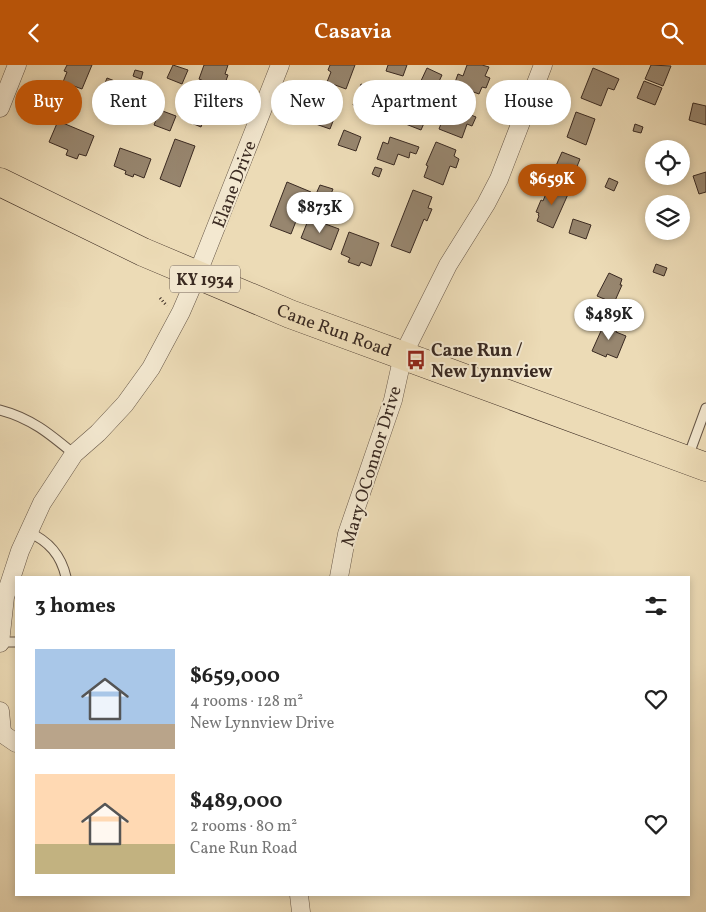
<!DOCTYPE html>
<html lang="en">
<head>
<meta charset="utf-8">
<style>
  body { margin:0; font-family:Vollkorn,serif; background:#f2f2f2; color:#222; height:100vh; display:flex; flex-direction:column; font-size:19px; white-space:nowrap }
  * { box-sizing:border-box; margin:0 }
  p { font-size:16px; color:#767676 }
  .icon { flex:none; width:28px; height:28px; fill:none; stroke:currentColor; stroke-width:2; stroke-linecap:round; stroke-linejoin:round }
  .map { position:relative; flex:1; overflow:hidden }
  .drawer { position:absolute; left:15px; top:511px; width:675px; height:320px; display:flex; flex-direction:column; background:#fff; border-radius:0px; box-shadow:0 2px 8px #0003 }
  .drawer>* { flex:none }
  .banner { position:absolute; left:15px; top:15px; width:676px; height:45px; display:flex; gap:10px }
  .fabs { position:absolute; left:645px; top:75px; display:grid; gap:10px }
  .fabs a { display:grid; place-items:center; width:45px; height:45px; border-radius:50%; background:#fff; box-shadow:0 2px 8px #0003; font-size:25px }
  .price { position:absolute; translate:-50% -42px; padding:0 11px; border-radius:18px; background:#fff; color:#222; font-size:16px; line-height:32px; filter:drop-shadow(0 1px 2px #0008) }
  .price::after { content:''; position:absolute; left:50%; top:30px; width:15px; height:11px; margin-left:-8px; background:inherit; clip-path:polygon(0 0,100% 0,50% 100%) }
  .price.active { background:#b45309; color:#fff }
  ul { padding:0; list-style:none }
  li { display:flex; align-items:center; gap:15px; height:125px; padding:0 20px }
  li span { display:grid; place-items:center; flex:none; width:140px; height:100px; border-radius:0px; color:#555 }
  li>.icon { margin-inline-start:auto }
  span .icon { width:60px; height:60px; fill:#fffc; stroke-width:1 }
  li b { font-size:21px }
  h2 { display:flex; justify-content:space-between; align-items:center; height:60px; padding:0 20px; font-size:21px }
  .tag { padding:0 18px; border-radius:22px; background:#fff; box-shadow:0 2px 8px #0003; font-size:18px; line-height:45px }
  .tag.active { background:#b45309; color:#fff }
  header { display:flex; justify-content:space-between; align-items:center; height:65px; padding:0 20px; background:#b45309; color:#fff; font-size:22px; font-weight:600 }
  .map>svg:first-child { display:block }
  .building { fill:#97866f; stroke:#3a2a22 }
  .lines { fill:none; stroke-linecap:round; stroke-linejoin:round }
  .service-casing { stroke:#665647; stroke-width:11 }
  .minor-casing { stroke:#665647; stroke-width:19 }
  .trunk-casing { stroke:#3a2a22; stroke-width:29 }
  .path { stroke:#3a2a22; stroke-width:3; stroke-dasharray:1 2.5; stroke-linecap:butt }
  .service { stroke:#f3e8d0; stroke-width:9 }
  .minor { stroke:#f3e8d0; stroke-width:18 }
  .trunk { stroke:#ecdbb6; stroke-width:28 }
  .labels { text-anchor:middle; stroke-width:4; stroke-linejoin:round; paint-order:stroke }
  .shield { fill:#f3e8d0; stroke:#726356; stroke-width:1 }
  .shield-label { font-size:16px; font-weight:bold; fill:#3a2a22 }
  .street-label { font-size:18px; fill:#3a2a22; stroke:#f3e8d0 }
  .poi-label { font-size:18px; font-weight:bold; fill:#3a2a22; stroke:#f3e8d0; text-anchor:start }
</style>
</head>
<body>
<header><svg class="icon" aria-label="back" viewBox="0 0 24 24"><path d="M15 5l-7 7 7 7"/></svg>Casavia<svg class="icon" aria-label="search" viewBox="0 0 24 24"><circle cx="10" cy="10" r="6"/><path d="M15 15l6 6"/></svg></header>
<div class="map">
<svg width="706" height="847" viewBox="0 0 706 847">
  <rect width="100%" height="100%" fill="#ecdbb6"/>
  <filter id="stains"><feTurbulence type="fractalNoise" baseFrequency=".004" numOctaves="4"/><feColorMatrix values="0 0 0 0 .2 0 0 0 0 .09 0 0 0 0 .02 0 0 0 .5 -.17"/></filter>
  <radialGradient id="worn" r=".72"><stop offset=".6" stop-color="#630" stop-opacity="0"/><stop offset="1" stop-color="#630" stop-opacity=".3"/></radialGradient>
  <!-- building -->
  <g class="building">
    <polygon points="67,0 92,0 82,24 63,17 67,7 64,6"/>
    <polygon points="173,0 188,5 182,19 167,13"/>
    <polygon points="204,0 228,0 225,9 228,10 223,24 199,14"/>
    <polygon points="330,0 355,0 346,24 327,17 331,7 328,5"/>
    <polygon points="388,0 407,0 403,11 386,6"/>
    <polygon points="467,0 482,0 489,2 485,11 490,13 486,23 482,22 479,29 454,20 458,9 463,11"/>
    <polygon points="651,0 671,1 663,21 645,14"/>
    <polygon points="427,3 442,10 435,25 420,18"/>
    <polygon points="593,3 619,14 614,25 608,23 601,41 581,33"/>
    <polygon points="135,5 143,7 141,14 133,11"/>
    <polygon points="107,13 120,18 117,25 124,28 117,45 97,38"/>
    <polygon points="644,16 662,23 655,40 637,33"/>
    <polygon points="361,19 378,25 370,46 353,40"/>
    <polygon points="320,31 340,38 330,64 310,57"/>
    <polygon points="450,35 473,44 471,50 476,52 472,61 467,59 462,73 439,64"/>
    <polygon points="693,38 706,41 706,60 689,55"/>
    <polygon points="190,40 207,46 201,62 184,55"/>
    <polygon points="410,40 429,47 421,65 403,58 404,55 397,53 402,41 409,43"/>
    <polygon points="160,45 176,51 170,66 154,60"/>
    <polygon points="576,47 595,54 586,80 567,72"/>
    <polygon points="58,56 94,71 86,91 79,89 77,94 66,90 68,85 49,77"/>
    <polygon points="635,59 643,62 641,68 633,66"/>
    <polygon points="344,65 361,72 356,86 338,80"/>
    <polygon points="390,72 419,82 416,89 410,87 409,93 398,89 394,100 377,94 383,77 388,79"/>
    <polygon points="175,74 195,81 180,122 160,114"/>
    <polygon points="436,77 456,85 454,91 459,94 456,103 450,101 443,120 424,112 428,101 426,100"/>
    <polygon points="120,83 151,94 144,113 134,109 133,112 125,109 126,106 114,101"/>
    <polygon points="562,87 580,94 570,119 551,112"/>
    <polygon points="375,102 382,104 379,112 372,109"/>
    <polygon points="706,107 706,127 699,129 693,111"/>
    <polygon points="609,113 618,117 614,126 605,122"/>
    <polygon points="287,117 311,127 301,152 298,151 291,169 270,161"/>
    <polygon points="550,119 569,127 553,163 537,156 539,151 538,150 539,148 536,147 541,135 543,136"/>
    <polygon points="320,120 333,124 329,134 316,129"/>
    <polygon points="413,125 432,132 428,143 432,144 427,156 424,154 410,188 391,181"/>
    <polygon points="309,153 339,164 331,185 301,173"/>
    <polygon points="573,154 591,160 586,174 569,168"/>
    <polygon points="349,167 379,178 371,201 361,197 359,201 348,197 350,193 341,189"/>
    <polygon points="656,199 667,203 664,211 653,207"/>
    <polygon points="609,208 622,214 620,220 622,220 614,238 597,231"/>
    <polygon points="605,257 618,262 616,267 626,271 617,293 607,289 606,292 592,286"/>
  </g>
  <g class="lines">
    <defs>
      <g id="service">
        <path d="M0 345C31 353 50 369 74 389"/>
        <polyline points="688,392 706,343"/>
        <path d="M28 467C49 476 61 490 66 512"/>
        <polyline points="0,577 16,577"/>
      </g>
      <g id="minor">
        <polyline points="0,43 17,0"/>
        <polyline points="339,512 347,469 393,335 403,290 448,200 486,139 499,114 543,0"/>
        <polyline points="0,578 5,532 20,486 42,438 74,389 98,368 125,339 151,303 181,247 197,210 280,0"/>
        <polyline points="0,646 2,667"/>
        <polyline points="0,667 16,678"/>
        <polyline points="299,830 301,847"/>
      </g>
      <g id="trunk">
        <path id="s1" d="M0 117 143 187 290 249 706 402"/>
      </g>
    </defs>
    <!-- service casing -->
    <use href="#service" class="service-casing"/>
    <!-- minor casing -->
    <use href="#minor" class="minor-casing"/>
    <!-- trunk casing -->
    <use href="#trunk" class="trunk-casing"/>
    <!-- path -->
    <polyline class="path" points="160,233 167,241"/>
    <!-- service -->
    <use href="#service" class="service"/>
    <!-- minor -->
    <use href="#minor" class="minor"/>
    <!-- trunk -->
    <use href="#trunk" class="trunk"/>
  </g>
  <!-- icons -->
  <defs>
    <symbol id="bus-bare" viewBox="-9 -9 18 18"><path d="M-5-6H5V4H4V6H2V4H-2V6H-4V4H-5ZM-3.5-4V0h7V-4ZM-3.5 1.2v1.5H-2V1.2ZM2 1.2v1.5H3.5V1.2Z" fill="#8f2418" stroke="#f3e8d0" stroke-width="2.5" paint-order="stroke"/></symbol>
  </defs>
  <g fill-rule="evenodd">
    <use href="#bus-bare" x="402" y="281" width="28" height="28"/>
  </g>
  <g class="labels">
    <!-- shield labels -->
    <rect class="shield" x="170" y="200.5" width="70" height="27" rx="4"/>
    <g class="shield-label">
      <text x="205" y="220">KY 1934</text>
    </g>
    <!-- street labels -->
    <g class="street-label">
      <text transform="translate(234 119) rotate(-69)" y="6">Elane Drive</text>
      <text dy="6" stroke="none"><textPath href="#s1" startOffset="366">Cane Run Road</textPath></text>
      <text transform="translate(371 401) rotate(-73)" y="6">Mary OConnor Drive</text>
    </g>
    <!-- poi labels -->
    <g class="poi-label">
      <text x="431" y="291">Cane Run /<tspan x="431" dy="21">New Lynnview</tspan></text>
    </g>
  </g>
  <rect width="100%" height="100%" filter="url(#stains)"/>
  <rect width="100%" height="100%" fill="url(#worn)"/>
</svg>
<div class="fabs">
<a><svg class="icon" aria-label="locate" viewBox="0 0 24 24"><circle cx="12" cy="12" r="6"/><path d="M12 2v4M12 18v4M2 12h4M18 12h4"/></svg></a>
<a><svg class="icon" aria-label="layers" viewBox="0 0 24 24"><path d="M12 4l9 5-9 5-9-5zM3 14l9 5 9-5"/></svg></a>
</div>
<b class="price active" style="left:552px;top:141px">$659K</b>
<b class="price" style="left:320px;top:169px">$873K</b>
<b class="price" style="left:609px;top:276px">$489K</b>
<div class="banner">
<a class="tag active">Buy</a>
<a class="tag">Rent</a>
<a class="tag">Filters</a>
<a class="tag">New</a>
<a class="tag">Apartment</a>
<a class="tag">House</a>
</div>
<section class="drawer">
<h2>3 homes<svg class="icon" aria-label="filters" viewBox="0 0 24 24"><path d="M4 7h16M4 17h16"/><circle cx="9" cy="7" r="2"/><circle cx="15" cy="17" r="2"/></svg></h2>
<ul>
<li><span style="background:linear-gradient(#a9c7e8 75%,#b9a48a 0)"><svg class="icon" aria-label="home" viewBox="0 0 24 24"><path d="M3 11l9-7 9 7M6 9v11h12V9"/></svg></span><div><b>$659,000</b><p>4 rooms · 128 m²</p><p>New Lynnview Drive</p></div><svg class="icon" aria-label="heart" viewBox="0 0 24 24"><path d="M12 20l-8-8c-3-5 5-10 8-4 3-6 11-1 8 4z"/></svg></li>
<li><span style="background:linear-gradient(#ffd9b3 70%,#c2b280 0)"><svg class="icon" aria-label="home" viewBox="0 0 24 24"><path d="M3 11l9-7 9 7M6 9v11h12V9"/></svg></span><div><b>$489,000</b><p>2 rooms · 80 m²</p><p>Cane Run Road</p></div><svg class="icon" aria-label="heart" viewBox="0 0 24 24"><path d="M12 20l-8-8c-3-5 5-10 8-4 3-6 11-1 8 4z"/></svg></li>
</ul>
</section>
</div>
</body>
</html>
